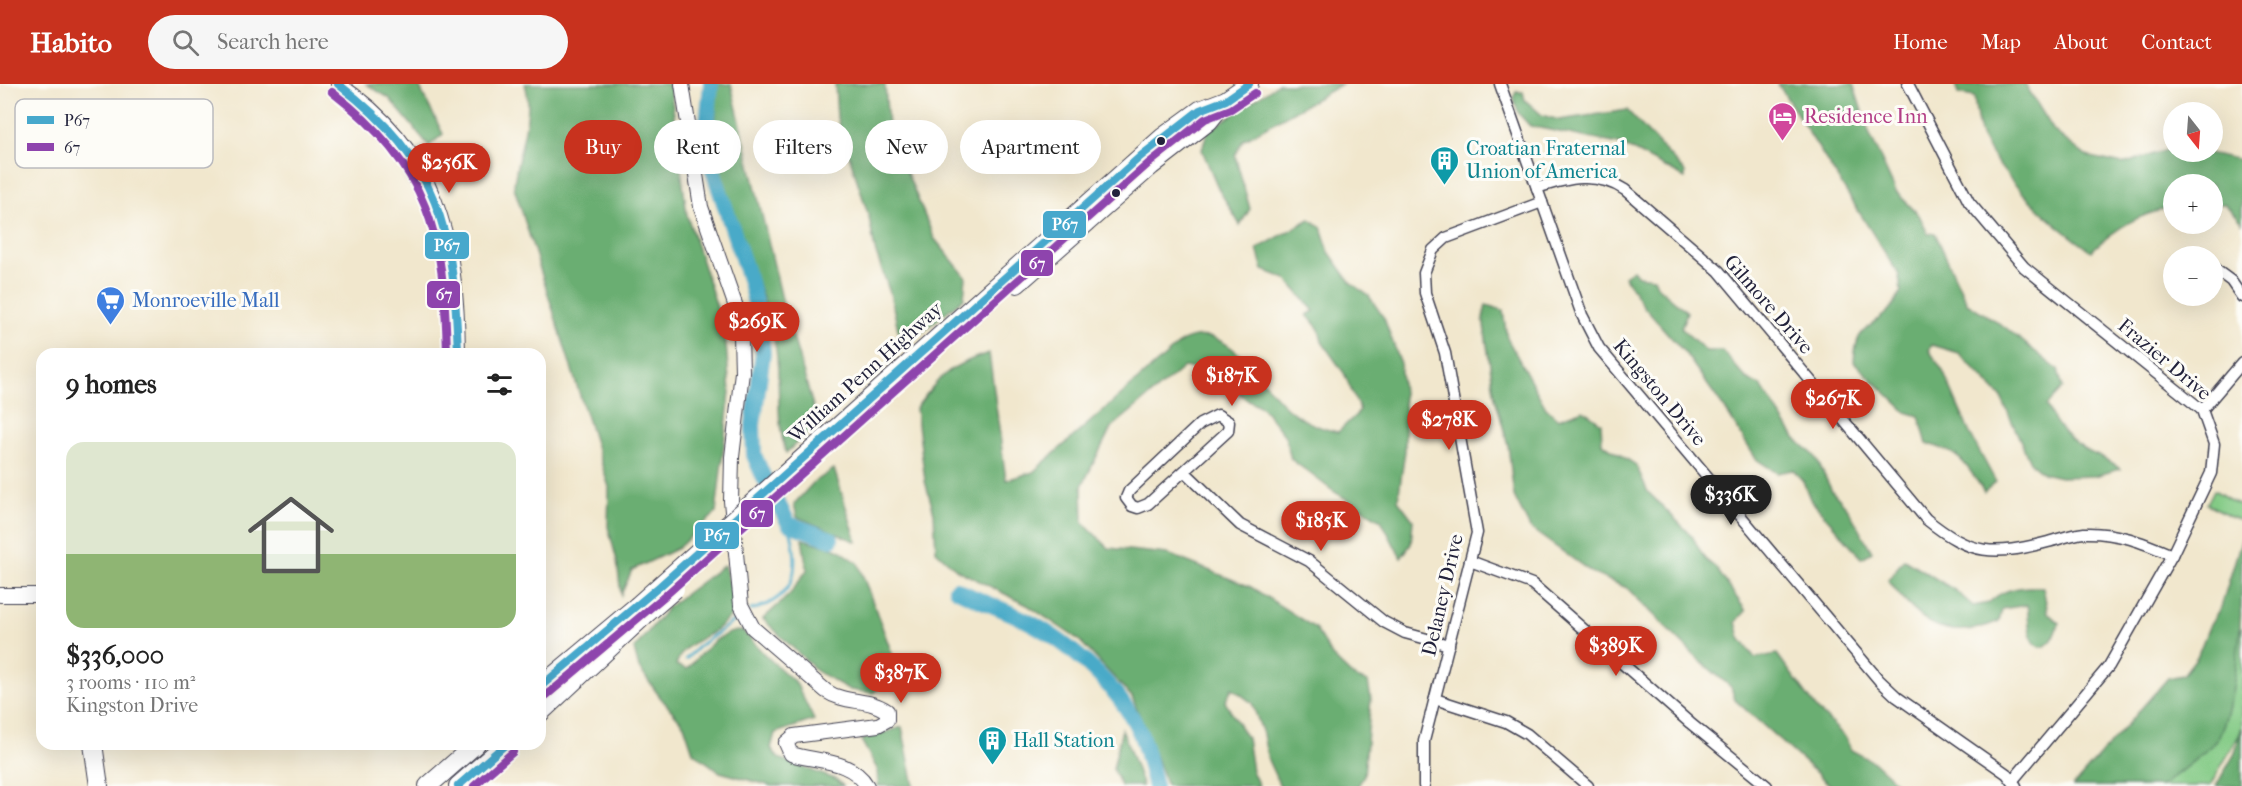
<!DOCTYPE html>
<html lang="en">
<head>
<meta charset="utf-8">
<style>
  body { margin:0; font-family:"IM FELL French Canon",serif; background:#f6f6f6; color:#222; height:100vh; display:flex; flex-direction:column; font-size:22px; white-space:nowrap }
  * { box-sizing:border-box; margin:0 }
  p { font-size:20px; color:#767676 }
  .icon { flex:none; width:33px; height:33px; fill:none; stroke:currentColor; stroke-width:2; stroke-linecap:round; stroke-linejoin:round }
  .map { position:relative; flex:1; overflow:hidden }
  .side { position:absolute; left:36px; top:264px; width:510px; height:402px; display:flex; flex-direction:column; background:#fff; border-radius:18px; box-shadow:0 6px 24px #0002 }
  .side>* { flex:none }
  .guide { position:absolute; left:564px; top:36px; width:570px; height:54px; display:flex; gap:12px }
  .needle { width:39px; rotate:163deg }
  .tools { position:absolute; left:2163px; top:18px; display:grid; gap:12px }
  .tools a { display:grid; place-items:center; width:60px; height:60px; border-radius:50%; background:#fff; box-shadow:0 6px 24px #0002; font-size:30px }
  .price { position:absolute; translate:-50% -51px; padding:0 14px; border-radius:21px; background:#c8321e; color:#fff; font-size:20px; line-height:39px; filter:drop-shadow(0 2px 3px #0008) }
  .price::after { content:''; position:absolute; left:50%; top:36px; width:18px; height:14px; margin-left:-9px; background:inherit; clip-path:polygon(0 0,100% 0,50% 100%) }
  .price.on { background:#222; color:#fff }
  ul { padding:0; list-style:none }
  li { display:grid; align-content:center; gap:12px; height:318px; padding:0 30px }
  li span { display:grid; place-items:center; height:186px; border-radius:18px; color:#555 }
  li>.icon { margin-inline-start:auto }
  span .icon { width:108px; height:108px; fill:#fffc; stroke-width:1 }
  li b { font-size:26px }
  h2 { display:flex; justify-content:space-between; align-items:center; height:72px; padding:0 30px; font-size:26px }
  .pill { padding:0 21px; border-radius:27px; background:#fff; box-shadow:0 6px 24px #0002; font-size:21px; line-height:54px }
  .pill.on { background:#c8321e; color:#fff }
  header { display:flex; align-items:center; gap:36px; box-sizing:border-box; height:84px; padding:0 30px; background:#c8321e; color:#fff }
  header strong { font-size:28px }
  nav { display:flex; gap:33px; margin-inline-start:auto; font-size:21px }
  .search { width:420px; height:54px; background:#f6f6f6; display:flex; align-items:center; gap:15px; box-sizing:border-box; padding:0 21px; border-radius:33px; color:#767676; font-size:22px }
  .map>svg:first-child { display:block }
  .green { fill:#83ca85; stroke:#527660; stroke-width:1.5 }
  .forest { fill:#6aae72; stroke:#466856; stroke-width:1.5 }
  .lines { fill:none; stroke-linecap:round; stroke-linejoin:round }
  .stream { stroke:#48aac8; stroke-width:3 }
  .river { stroke:#48aac8; stroke-width:16 }
  .street-casing { stroke:#414051; stroke-width:13 }
  .secondary-casing { stroke:#414051; stroke-width:16 }
  .highway-casing { stroke:#414051; stroke-width:20 }
  .street { stroke:#fff; stroke-width:10 }
  .secondary { stroke:#fff; stroke-width:14 }
  .highway { stroke:#fff; stroke-width:18 }
  .highway-bridge-casing { stroke:#414051; stroke-width:20; stroke-linecap:butt }
  .highway-bridge { stroke:#fff; stroke-width:18 }
  .bus-1-casing { stroke:#fdfcf7; stroke-width:12 }
  .bus-2-casing { stroke:#fdfcf7; stroke-width:12 }
  .bus-1 { stroke:#47a8cc; stroke-width:8 }
  .bus-2 { stroke:#8e44ad; stroke-width:8 }
  .bus-dot { fill:#22223b; stroke:#fdfcf7; stroke-width:2 }
  .labels { text-anchor:middle; stroke-width:6; stroke-linejoin:round; paint-order:stroke }
  .hotel-label { font-size:20px; fill:#b23c85; stroke:#fdfcf7; text-anchor:start }
  .culture-label { font-size:20px; fill:#0d838f; stroke:#fdfcf7; text-anchor:start }
  .shop-label { font-size:20px; fill:#366cbe; stroke:#fdfcf7; text-anchor:start }
  .street-label { font-size:20px; fill:#22223b; stroke:#fdfcf7 }
  .key { fill:#fdfcf7; stroke:#bbbbbf; stroke-width:1.5 }
  .key-label { font-size:16px; fill:#22223b }
  .line-badge { stroke:#fdfcf7; stroke-width:2 }
  .badge-label { font-size:16px; text-anchor:middle; font-weight:bold; fill:#fff }
</style>
</head>
<body>
<header>
<strong>Habito</strong>
<div class="search"><svg class="icon" aria-label="search" viewBox="0 0 24 24"><circle cx="10" cy="10" r="6"/><path d="M15 15l6 6"/></svg>Search here</div>
<nav><a>Home</a><a>Map</a><a>About</a><a>Contact</a></nav>
</header>
<div class="map">
<svg width="2242" height="702" viewBox="0 0 2242 702">
  <rect width="100%" height="100%" fill="#fdfcf7"/>
  <filter id="ink" filterUnits="userSpaceOnUse"><feTurbulence type="fractalNoise" baseFrequency=".0167" numOctaves="2"/><feDisplacementMap in="SourceGraphic" scale="12" xChannelSelector="R" yChannelSelector="G"/><feConvolveMatrix kernelMatrix="1 2 1 2 8 2 1 2 1" color-interpolation-filters="sRGB"/></filter>
  <filter id="wash" filterUnits="userSpaceOnUse"><feTurbulence type="fractalNoise" baseFrequency=".008" numOctaves="4" result="noise"/><feDisplacementMap in="SourceGraphic" scale="24" xChannelSelector="R" yChannelSelector="G"/><feGaussianBlur stdDeviation="1.35" result="paint"/><feColorMatrix in="noise" values="0 0 0 0 0 0 0 0 0 0 0 0 0 0 0 0 0 1.4 0 .05"/><feComposite in="paint" operator="in"/></filter>
  <g filter="url(#wash)">
    <rect width="100%" height="100%" fill="#f1e7cd"/>
    <!-- green -->
    <g class="green">
      <polygon points="2214,406 2242,423 2242,438 2207,420"/>
      <polygon points="2242,543 2242,646 2210,702 2156,702"/>
    </g>
    <!-- forest -->
    <g class="forest">
      <polygon points="366,0 418,0 443,50 429,62 389,14"/>
      <path d="M525 0H670L687 131 725 248 730 308 716 429 678 464 632 486 621 511 617 477 608 443 609 403 514 103C516 70 535 32 525 0Z"/>
      <path d="M718 0H731L782 215 818 339 786 369C775 335 781 299 776 265 765 200 730 142 718 77 714 52 715 26 718 0Z"/>
      <polygon points="835,0 885,0 888,43 934,154 966,193 964,214 902,264 890,209 875,166 869,133 837,34"/>
      <polygon points="1278,0 1342,0 1243,56 1235,71 1250,125 1240,141 1219,106 1202,66 1207,48"/>
      <path d="M1778 0H1853L1870 51 1896 108 1919 131 1928 150 1935 149 1967 219 2005 243 2058 286 2063 304 2046 322C2056 340 2065 353 2083 364 2095 372 2109 375 2120 385L2095 392 2060 393 2043 389 2030 378 2001 313 1959 269 1932 261 1929 266 1943 287 1971 352 1996 398 1984 408C1967 381 1960 367 1927 360L1919 332 1906 328 1854 278C1856 245 1864 248 1886 229 1892 224 1897 215 1901 209L1899 191Z"/>
      <path d="M1956 0H2025L2054 47 2086 72 2123 80 2173 64 2174 68H2203L2242 76V139L2225 120 2213 121 2212 100H2174L2173 123C2137 131 2119 142 2091 167 2052 140 2004 97 1982 54 1977 43 1976 25 1974 13L1959 10Z"/>
      <polygon points="1516,8 1523,8 1525,16 1542,31 1559,36 1627,26 1685,88 1685,94 1623,61 1530,42 1519,30 1513,14"/>
      <path d="M1310 135 1321 143 1329 168 1351 199 1369 212 1384 234 1400 278 1405 330V367L1398 416 1413 436 1411 460 1401 474 1381 436 1333 407 1291 375 1285 352 1263 324 1245 314 1215 289 1184 283 1111 344 1082 402 1083 439 1109 464 1168 470 1251 503 1315 544 1332 572 1354 593 1368 598 1371 615 1364 691 1358 702H1280L1268 676 1263 650 1252 619 1232 604 1225 618 1247 654 1252 687 1259 702H1167L1132 613 1079 556 1027 521 957 486 936 467 934 429 925 397 916 324C941 291 948 282 989 269L1006 396 1033 388 1181 258C1226 234 1256 293 1282 319 1297 334 1318 344 1338 348L1360 327 1344 289 1322 258 1319 245 1307 231 1314 227 1286 195 1263 186 1257 165Z"/>
      <polygon points="1633,186 1638,192 1654,194 1658,203 1687,228 1681,244 1706,267 1722,267 1746,294 1761,302 1795,354 1815,372 1832,407 1848,425 1872,468 1862,474 1810,415 1803,397 1793,386 1777,389 1756,375 1727,328 1685,269 1644,223 1624,192"/>
      <polygon points="1486,221 1503,226 1507,254 1546,324 1558,335 1583,326 1601,339 1602,359 1636,381 1648,408 1692,452 1705,475 1716,484 1746,527 1736,538 1740,554 1755,574 1777,570 1817,625 1845,653 1851,666 1874,678 1900,702 1831,702 1735,616 1731,603 1700,577 1627,504 1594,490 1530,444 1514,412 1508,361 1495,314 1483,235"/>
      <polygon points="834,385 857,458 797,433 794,420 813,399"/>
      <path d="M2242 454C2242 514 2242 603 2218 654 2209 667 2176 690 2162 702H2073L2168 594 2183 591 2197 573 2210 540 2221 523Z"/>
      <polygon points="802,455 838,465 858,479 893,572 894,593 873,609 850,606 818,588 763,535 790,510 807,486"/>
      <path d="M1904 475 1956 507 1973 522 1989 519C2002 504 2024 502 2043 503L2048 529 2059 539 2052 556 2044 563H2039C2026 553 2030 536 2027 521L2002 525 1999 537C1946 560 1919 539 1888 496Z"/>
      <path d="M724 481 733 511 735 529C727 535 720 543 713 548 696 558 683 561 676 581L687 585C702 569 720 545 743 547L766 572 796 599 814 636 775 649 771 664 778 674 837 696 843 702H771L720 688 693 668 684 641 660 613 639 584 634 565 669 522Z"/>
      <polygon points="2242,642 2242,702 2216,702 2235,669"/>
      <polygon points="902,643 914,702 878,702 877,685 861,656"/>
      <polygon points="1122,645 1143,702 1121,702 1113,685"/>
    </g>
    <g class="lines">
      <!-- stream -->
      <g class="stream">
        <path d="M751 526C800 513 800 481 789 440"/>
        <polyline points="686,575 698,563 738,534"/>
      </g>
      <!-- river -->
      <g class="river">
        <polyline points="711,0 706,51 710,77 750,198 760,239 763,269 753,341 754,371 764,394 789,440 831,455"/>
        <path d="M956 505C975 515 995 522 1015 531 1062 552 1119 601 1140 649 1147 666 1150 685 1155 702"/>
      </g>
    </g>
  </g>
  <g filter="url(#ink)">
    <g class="lines">
      <defs>
        <g id="street">
          <polyline points="1500,0 1582,231 1599,264 1879,596 1897,613 2007,690 2016,702"/>
          <polyline points="1908,0 1969,118 2024,183 2202,326 2214,360 2211,389 2172,471 2109,582 2013,696"/>
          <path d="M1537 104C1568 94 1596 87 1625 106L1719 187 1926 435C1972 472 1993 472 2048 458 2060 455 2072 450 2084 449 2118 448 2142 458 2172 471"/>
          <polyline points="2198,171 2200,172"/>
          <polyline points="2212,183 2231,197 2242,213"/>
          <polyline points="2202,326 2242,279"/>
          <polygon points="1218,331 1229,338 1228,347 1148,420 1138,424 1132,422 1126,414 1129,407 1200,340"/>
          <polyline points="1185,388 1240,441 1309,477 1384,538 1405,549 1449,561"/>
          <polyline points="1470,477 1532,500 1690,639 1767,702"/>
          <polyline points="1435,615 1506,638 1527,650 1588,702"/>
          <polyline points="1424,702 1424,657 1477,449 1445,269 1425,209 1424,189 1433,166 1446,154 1542,118"/>
        </g>
        <g id="secondary">
          <path d="M338 0C438 66 457 158 458 270"/>
          <path d="M682 0 701 123 736 223 741 251 742 288 732 373 731 417 741 521 753 544 826 607C845 620 869 614 887 627V636L878 641 794 652 786 659 791 670C817 678 851 675 867 702"/>
          <polyline points="0,511 42,511"/>
        </g>
        <g id="highway">
          <polyline points="1008,191 1163,53 1200,26 1226,16 1249,0"/>
          <polyline points="1017,200 1151,82 1209,37 1225,17"/>
          <polyline points="540,603 637,522"/>
          <polyline points="540,629 645,531"/>
          <polyline points="93,660 99,702"/>
          <polyline points="428,702 476,660"/>
          <polyline points="458,702 506,660"/>
        </g>
      </defs>
      <!-- street casing -->
      <use href="#street" class="street-casing"/>
      <!-- secondary casing -->
      <use href="#secondary" class="secondary-casing"/>
      <!-- highway casing -->
      <use href="#highway" class="highway-casing"/>
      <!-- street -->
      <use href="#street" class="street"/>
      <!-- secondary -->
      <use href="#secondary" class="secondary"/>
      <!-- highway -->
      <use href="#highway" class="highway"/>
      <defs>
        <g id="highway-bridge">
          <polyline points="637,522 1008,191"/>
          <polyline points="645,531 675,505"/>
        </g>
      </defs>
      <!-- highway-bridge casing -->
      <use href="#highway-bridge" class="highway-bridge-casing"/>
      <!-- highway-bridge -->
      <use href="#highway-bridge" class="highway-bridge"/>
      <defs>
        <g id="bus-1">
          <path d="M338 0C440 78 454 147 458 270"/>
          <polyline points="540,603 660,502 1141,72 1200,26 1226,16 1249,0"/>
          <polyline points="458,702 506,660"/>
        </g>
        <g id="bus-2">
          <path d="M332 8C430 84 444 150 447 270"/>
          <polyline points="547,611 667,510 1148,80 1205,35 1231,25 1255,9"/>
          <polyline points="474,702 513,668"/>
        </g>
      </defs>
      <!-- bus-1 casing -->
      <use href="#bus-1" class="bus-1-casing"/>
      <!-- bus-2 casing -->
      <use href="#bus-2" class="bus-2-casing"/>
      <!-- bus-1 -->
      <use href="#bus-1" class="bus-1"/>
      <!-- bus-2 -->
      <use href="#bus-2" class="bus-2"/>
    </g>
  </g>
  <!-- icons -->
  <defs>
    <symbol id="hotel-pin" viewBox="-11 -11 22 30"><path d="M0 17L-7.5 6A9.5 9.5 0 1 1 7.5 6Z" fill="#d1479c" stroke="#fdfcf7"/><path d="M-6-4.5h1.5V1H6V5H4.5V3h-9V5H-6ZM-4 0a1.8 1.8 0 1 1 3.6 0ZM.5 0V-2.5h3Q6-2.5 6 0Z" fill="#fff"/></symbol>
    <symbol id="building-pin" viewBox="-11 -11 22 30"><path d="M0 17L-7.5 6A9.5 9.5 0 1 1 7.5 6Z" fill="#0f9aa8" stroke="#fdfcf7"/><path d="M-4-6H4V6H1V3H-1V6H-4ZM-2.5-4.3h1.7v1.8h-1.7ZM.8-4.3h1.7v1.8H.8ZM-2.5-1h1.7V.8h-1.7ZM.8-1h1.7V.8H.8Z" fill="#fff"/></symbol>
    <symbol id="supermarket-pin" viewBox="-11 -11 22 30"><path d="M0 17L-7.5 6A9.5 9.5 0 1 1 7.5 6Z" fill="#3f7fe0" stroke="#fdfcf7"/><path d="M-6-5.5h2.5l.6 2H6L4.5 2H-2.5L-4.4-4H-6ZM-1.5 3.2a1.3 1.3 0 1 0 .1 0ZM3 3.2a1.3 1.3 0 1 0 .1 0Z" fill="#fff"/></symbol>
  </defs>
  <g fill-rule="evenodd">
    <use href="#hotel-pin" x="1766" y="16" width="33" height="45"/>
    <use href="#building-pin" x="1428" y="60" width="33" height="45"/>
    <use href="#supermarket-pin" x="94" y="200" width="33" height="45"/>
    <use href="#building-pin" x="976" y="640" width="33" height="45"/>
  </g>
  <!-- markers -->
  <g class="bus-dot">
    <circle cx="1161" cy="57" r="5"/>
    <circle cx="1116" cy="109" r="5"/>
  </g>
  <g class="labels">
    <!-- hotel labels -->
    <g class="hotel-label">
      <text x="1804" y="39">Residence Inn</text>
    </g>
    <!-- culture labels -->
    <g class="culture-label">
      <text x="1466" y="71">Croatian Fraternal<tspan x="1466" dy="23">Union of America</tspan></text>
      <text x="1013" y="663">Hall Station</text>
    </g>
    <!-- shop labels -->
    <g class="shop-label">
      <text x="132" y="223">Monroeville Mall</text>
    </g>
    <!-- street labels -->
    <g class="street-label">
      <text transform="translate(1769 220) rotate(49)" y="7">Gilmore Drive</text>
      <text transform="translate(2165 275) rotate(40)" y="7">Frazier Drive</text>
      <text transform="translate(865 288) rotate(-42)" y="7">William Penn Highway</text>
      <text transform="translate(1660 308) rotate(50)" y="7">Kingston Drive</text>
      <text transform="translate(1442 511) rotate(-77)" y="7">Delaney Drive</text>
    </g>
  </g>
  <!-- legend -->
  <rect x="15" y="15" width="198" height="69" rx="9" class="key"/>
  <rect x="27" y="32" width="27" height="8" fill="#47a8cc"/>
  <rect x="27" y="59" width="27" height="8" fill="#8e44ad"/>
  <g class="key-label">
    <text x="64" y="42">P67</text>
    <text x="64" y="69">67</text>
  </g>
  <g class="line-badge">
    <rect x="1042" y="126" width="45" height="29" rx="6" fill="#47a8cc"/>
    <rect x="424" y="147" width="46" height="29" rx="6" fill="#47a8cc"/>
    <rect x="1020" y="165" width="34" height="28" rx="6" fill="#8e44ad"/>
    <rect x="426" y="196" width="35" height="29" rx="6" fill="#8e44ad"/>
    <rect x="740" y="415" width="34" height="29" rx="6" fill="#8e44ad"/>
    <rect x="694" y="437" width="46" height="29" rx="6" fill="#47a8cc"/>
  </g>
  <g class="badge-label">
    <text x="1065" y="146">P67</text>
    <text x="447" y="167">P67</text>
    <text x="1037" y="185">67</text>
    <text x="444" y="216">67</text>
    <text x="757" y="435">67</text>
    <text x="717" y="457">P67</text>
  </g>
</svg>
<div class="tools">
<a><svg class="needle" viewBox="-14 -14 28 28"><path d="M0-13l5 13h-10z" fill="#e53935"/><path d="M0 13l5-13h-10z" fill="#767676"/></svg></a>
<a>+</a>
<a>−</a>
</div>
<b class="price" style="left:449px;top:110px">$256K</b>
<b class="price" style="left:757px;top:269px">$269K</b>
<b class="price" style="left:1232px;top:323px">$187K</b>
<b class="price" style="left:1833px;top:346px">$267K</b>
<b class="price" style="left:1449px;top:367px">$278K</b>
<b class="price on" style="left:1731px;top:442px">$336K</b>
<b class="price" style="left:1321px;top:468px">$185K</b>
<b class="price" style="left:1616px;top:593px">$389K</b>
<b class="price" style="left:901px;top:620px">$387K</b>
<div class="guide">
<a class="pill on">Buy</a>
<a class="pill">Rent</a>
<a class="pill">Filters</a>
<a class="pill">New</a>
<a class="pill">Apartment</a>
</div>
<section class="side">
<h2>9 homes<svg class="icon" aria-label="filters" viewBox="0 0 24 24"><path d="M4 7h16M4 17h16"/><circle cx="9" cy="7" r="2"/><circle cx="15" cy="17" r="2"/></svg></h2>
<ul>
<li><span style="background:linear-gradient(#dfe7d0 60%,#8fb573 0)"><svg class="icon" aria-label="home" viewBox="0 0 24 24"><path d="M3 11l9-7 9 7M6 9v11h12V9"/></svg></span><div><b>$336,000</b><p>3 rooms · 110 m²</p><p>Kingston Drive</p></div></li>
</ul>
</section>
</div>
</body>
</html>
